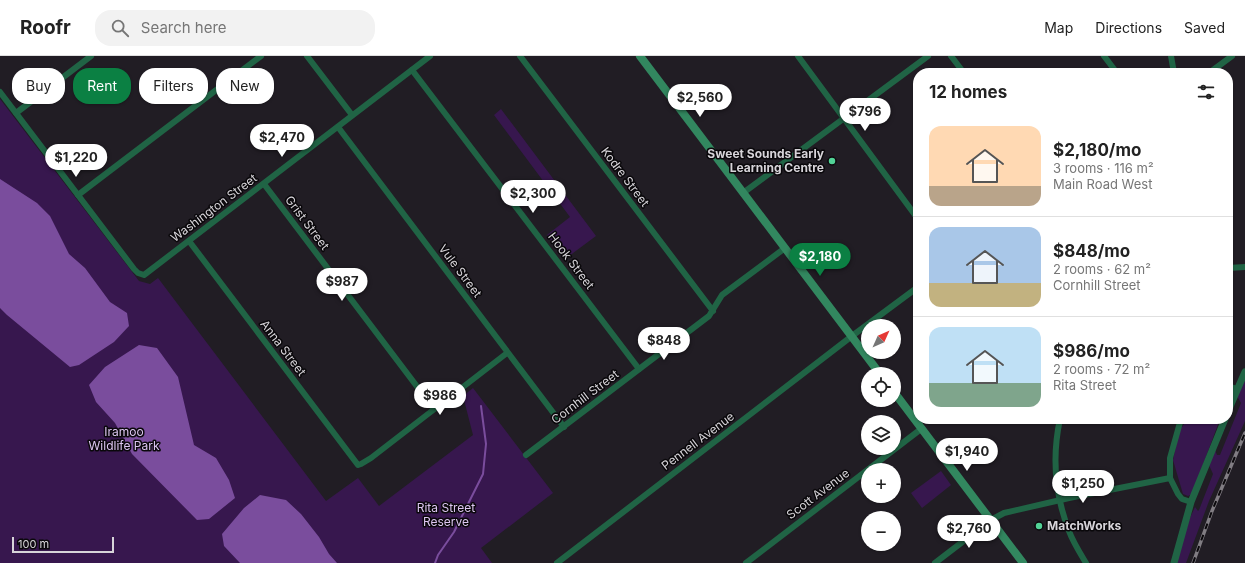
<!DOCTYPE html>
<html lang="en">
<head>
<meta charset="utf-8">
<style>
  body { margin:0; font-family:Inter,sans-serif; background:#f2f2f2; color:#222; height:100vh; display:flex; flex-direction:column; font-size:15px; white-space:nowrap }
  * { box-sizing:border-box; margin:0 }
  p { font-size:13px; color:#767676 }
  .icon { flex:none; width:22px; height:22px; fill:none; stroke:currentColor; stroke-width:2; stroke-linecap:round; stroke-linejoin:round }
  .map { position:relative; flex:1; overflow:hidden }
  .sheet { position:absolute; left:913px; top:12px; width:320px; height:356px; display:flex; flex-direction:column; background:#fff; border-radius:16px; box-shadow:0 1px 3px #0004 }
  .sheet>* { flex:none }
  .top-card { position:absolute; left:12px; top:12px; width:380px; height:36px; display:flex; gap:8px }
  .needle { width:26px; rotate:45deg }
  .fabs { position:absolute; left:861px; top:263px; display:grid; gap:8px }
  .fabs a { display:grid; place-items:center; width:40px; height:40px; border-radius:50%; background:#fff; box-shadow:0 1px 3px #0004; font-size:20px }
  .scale { position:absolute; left:12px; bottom:10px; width:102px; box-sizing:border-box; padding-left:4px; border:2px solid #d7d4d9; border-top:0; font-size:11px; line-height:14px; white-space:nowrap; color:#d7d4d9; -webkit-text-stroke:3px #0a080b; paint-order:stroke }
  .price { position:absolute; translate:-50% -34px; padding:0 9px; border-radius:14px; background:#fff; color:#222; font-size:13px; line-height:26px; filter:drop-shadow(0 1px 2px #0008) }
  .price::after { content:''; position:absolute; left:50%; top:24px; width:12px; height:9px; margin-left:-6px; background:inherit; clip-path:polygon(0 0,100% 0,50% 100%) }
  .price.active { background:#0b8043; color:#fff }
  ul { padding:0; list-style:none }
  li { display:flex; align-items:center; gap:12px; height:100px; padding:0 16px }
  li+li { border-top:1px solid #e0e0e0 }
  li span { display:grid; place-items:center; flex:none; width:112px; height:80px; border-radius:12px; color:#555 }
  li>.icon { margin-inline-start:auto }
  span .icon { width:48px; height:48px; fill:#fffc; stroke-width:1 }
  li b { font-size:17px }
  h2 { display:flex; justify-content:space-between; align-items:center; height:48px; padding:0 16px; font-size:17px }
  .tag { padding:0 14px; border-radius:16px; background:#fff; box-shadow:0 1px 3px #0004; font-size:14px; line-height:36px }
  .tag.active { background:#0b8043; color:#fff }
  header { display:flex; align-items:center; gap:24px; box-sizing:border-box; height:56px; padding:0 20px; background:#fff; border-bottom:1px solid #e0e0e0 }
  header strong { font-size:19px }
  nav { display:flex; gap:22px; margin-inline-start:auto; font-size:14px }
  .search { width:280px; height:36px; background:#f2f2f2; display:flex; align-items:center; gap:10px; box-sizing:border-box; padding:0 14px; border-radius:16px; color:#767676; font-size:15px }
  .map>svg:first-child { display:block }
  .green { fill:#37174e }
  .water { fill:#7a4d9d }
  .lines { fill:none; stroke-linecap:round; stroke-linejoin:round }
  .stream { stroke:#7a4d9d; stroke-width:2 }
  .minor { stroke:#206445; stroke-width:6 }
  .tertiary { stroke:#206445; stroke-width:7 }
  .secondary { stroke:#32875f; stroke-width:8 }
  .rail-casing { stroke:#817d83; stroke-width:3.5 }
  .rail { stroke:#0a080b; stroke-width:2; stroke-dasharray:6; stroke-linecap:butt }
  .poi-dot { fill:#52d397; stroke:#0a080b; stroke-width:1.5 }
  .labels { text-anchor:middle; stroke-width:3; stroke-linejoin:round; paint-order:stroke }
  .poi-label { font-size:12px; font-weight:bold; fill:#d7d4d9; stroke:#0a080b; text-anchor:end }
  .street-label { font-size:12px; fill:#d7d4d9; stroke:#0a080b }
  .park-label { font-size:12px; fill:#ddc6f1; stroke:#0a080b }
</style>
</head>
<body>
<header>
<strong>Roofr</strong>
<div class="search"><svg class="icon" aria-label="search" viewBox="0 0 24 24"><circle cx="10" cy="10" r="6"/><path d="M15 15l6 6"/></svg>Search here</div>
<nav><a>Map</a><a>Directions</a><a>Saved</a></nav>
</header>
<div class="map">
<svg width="1245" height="507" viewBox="0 0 1245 507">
  <rect width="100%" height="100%" fill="#211d24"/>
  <!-- green -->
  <g class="green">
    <polygon points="0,43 139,225 150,228 158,222 326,445 358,422 379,450 473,379 463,340 473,332 553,437 481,492 492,507 0,507"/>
    <polygon points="501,53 596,180 565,203 547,179 570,161 494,59"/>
    <polygon points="1245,320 1245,365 1209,445 1186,507 1176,507 1189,464 1195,451 1198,455 1199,454 1213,418 1209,409 1215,394 1217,399 1220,399 1241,347 1237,340"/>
    <polygon points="1188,363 1220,363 1192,438 1188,440 1183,438 1173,404 1179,375"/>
    <polygon points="941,415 951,429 922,452 911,437"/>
  </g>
  <!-- water -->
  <g class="water">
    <polygon points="0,123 37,147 50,160 69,198 85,212 110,246 127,257 129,270 114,286 79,309 70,311 7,259 0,252"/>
    <polygon points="139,289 157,292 178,321 194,389 216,402 229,424 235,442 209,463 197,464 132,398 115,367 96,346 89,329 105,311"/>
    <polygon points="260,439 286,444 301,458 319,481 329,498 337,507 240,507 224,490 222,478 244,452"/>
  </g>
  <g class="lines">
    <!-- stream -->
    <polyline class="stream" points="435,507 438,499 454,476 483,418 486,388 481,350"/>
    <!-- minor -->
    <g class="minor">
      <polyline points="307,0 352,59"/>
      <polyline points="520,0 713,255"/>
      <polyline points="798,0 918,163"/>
      <polyline points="951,0 964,17"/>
      <polyline points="1104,0 1117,17"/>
      <polyline points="1171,0 1174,17"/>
      <polyline points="412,14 639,313"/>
      <polyline points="1209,17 1232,0"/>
      <polyline points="0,36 134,213 138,217 144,219 430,0"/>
      <polyline points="16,57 91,0"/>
      <polyline points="338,71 564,371"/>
      <polyline points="264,128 434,353"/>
      <polyline points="743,137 928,0"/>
      <polyline points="78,139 261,0"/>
      <polyline points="189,185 358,409 361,408 371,402 507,297"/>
      <polyline points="1228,212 1245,211"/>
      <polyline points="1228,330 1237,333"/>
      <path d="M1060 363C1052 400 1055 439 1069 475 1073 486 1080 497 1086 507"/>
      <polyline points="1181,363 1170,402 1170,422 1178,438 1182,443 1191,446"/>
      <polyline points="526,399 709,260 722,239 785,192"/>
      <polyline points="557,507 852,280 918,231"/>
      <polyline points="746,507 921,373"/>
      <polyline points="935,507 991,464 1004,457 1069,442 1170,422"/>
    </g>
    <!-- tertiary -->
    <g class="tertiary">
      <polyline points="1228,355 1245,316"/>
      <polyline points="1174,507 1191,446 1225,363"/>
    </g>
    <!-- secondary -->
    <g class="secondary">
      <polyline points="640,0 880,318"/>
      <polyline points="894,336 1023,507"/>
    </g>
    <defs>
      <polyline id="rail" points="1193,507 1212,455 1245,377"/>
    </defs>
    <!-- rail casing -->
    <use href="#rail" class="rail-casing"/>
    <!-- rail -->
    <use href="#rail" class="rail"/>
  </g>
  <!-- markers -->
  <g class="poi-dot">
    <circle cx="832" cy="105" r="4"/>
    <circle cx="1039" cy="470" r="4"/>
  </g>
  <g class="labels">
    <!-- poi labels -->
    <g class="poi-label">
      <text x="824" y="102">Sweet Sounds Early<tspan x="824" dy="14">Learning Centre</tspan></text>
      <text x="1047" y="474" text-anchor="start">MatchWorks</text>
    </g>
    <!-- street labels -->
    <g class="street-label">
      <text transform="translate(625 121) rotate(53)" y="4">Kodre Street</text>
      <text transform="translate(214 152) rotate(-37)" y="4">Washington Street</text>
      <text transform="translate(307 167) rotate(53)" y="4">Grist Street</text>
      <text transform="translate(571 205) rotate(53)" y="4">Hook Street</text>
      <text transform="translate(460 215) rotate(53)" y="4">Vule Street</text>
      <text transform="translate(283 292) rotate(53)" y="4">Anna Street</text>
      <text transform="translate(585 341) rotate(-37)" y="4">Cornhill Street</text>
      <text transform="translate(698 385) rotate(-37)" y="4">Pennell Avenue</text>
      <text transform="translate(818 438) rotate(-37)" y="4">Scott Avenue</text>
    </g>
    <!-- park labels -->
    <g class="park-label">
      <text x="124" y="380">Iramoo<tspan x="124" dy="14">Wildlife Park</tspan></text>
      <text x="446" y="456">Rita Street<tspan x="446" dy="14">Reserve</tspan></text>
    </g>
  </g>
</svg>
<div class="fabs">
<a><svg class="needle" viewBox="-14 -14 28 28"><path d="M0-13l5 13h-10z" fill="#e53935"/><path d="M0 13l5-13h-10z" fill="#767676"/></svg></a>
<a><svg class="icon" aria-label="locate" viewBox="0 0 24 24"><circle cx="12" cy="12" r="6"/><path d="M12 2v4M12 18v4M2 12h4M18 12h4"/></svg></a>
<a><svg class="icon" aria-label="layers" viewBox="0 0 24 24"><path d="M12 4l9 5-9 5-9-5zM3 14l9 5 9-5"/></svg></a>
<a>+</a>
<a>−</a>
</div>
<div class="scale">100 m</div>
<b class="price" style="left:700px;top:62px">$2,560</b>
<b class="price" style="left:865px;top:76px">$796</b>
<b class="price" style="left:282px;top:102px">$2,470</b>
<b class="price" style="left:76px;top:122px">$1,220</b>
<b class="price" style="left:533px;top:158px">$2,300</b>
<b class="price active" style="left:820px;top:221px">$2,180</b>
<b class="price" style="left:342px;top:246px">$987</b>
<b class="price" style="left:664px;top:305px">$848</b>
<b class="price" style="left:440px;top:360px">$986</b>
<b class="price" style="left:967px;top:416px">$1,940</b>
<b class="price" style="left:1083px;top:448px">$1,250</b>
<b class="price" style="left:969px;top:493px">$2,760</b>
<div class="top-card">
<a class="tag">Buy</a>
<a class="tag active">Rent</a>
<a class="tag">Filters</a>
<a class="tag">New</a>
</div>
<section class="sheet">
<h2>12 homes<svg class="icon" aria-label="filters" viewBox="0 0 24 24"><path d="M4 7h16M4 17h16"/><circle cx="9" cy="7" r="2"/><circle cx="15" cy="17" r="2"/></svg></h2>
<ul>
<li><span style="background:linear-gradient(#ffd9b3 75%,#b9a48a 0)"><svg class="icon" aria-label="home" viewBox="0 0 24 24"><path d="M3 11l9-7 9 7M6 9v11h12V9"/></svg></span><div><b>$2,180/mo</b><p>3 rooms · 116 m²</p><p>Main Road West</p></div></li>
<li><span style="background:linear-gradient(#a9c7e8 70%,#c2b280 0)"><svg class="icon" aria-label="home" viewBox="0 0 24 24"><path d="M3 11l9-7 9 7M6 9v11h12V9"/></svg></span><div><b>$848/mo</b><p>2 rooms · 62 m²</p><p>Cornhill Street</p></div></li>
<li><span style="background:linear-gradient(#bfe0f5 70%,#7fa58c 0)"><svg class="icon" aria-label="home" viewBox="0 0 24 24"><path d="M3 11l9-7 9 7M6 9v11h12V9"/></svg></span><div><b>$986/mo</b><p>2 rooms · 72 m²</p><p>Rita Street</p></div></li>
</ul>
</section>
</div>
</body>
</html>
